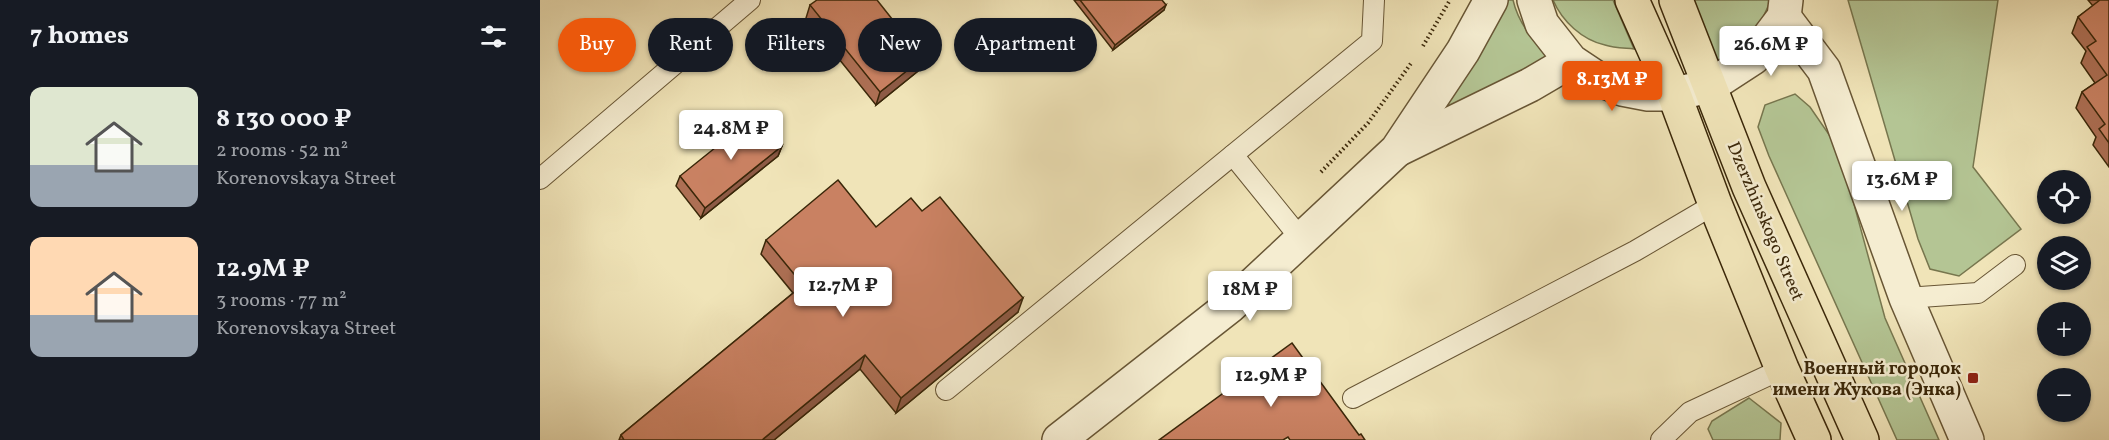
<!DOCTYPE html>
<html lang="en">
<head>
<meta charset="utf-8">
<style>
  body { margin:0; font-family:Vollkorn,serif; background:#242831; color:#f1f3f6; height:100vh; display:flex; flex-direction:column; font-size:22px; white-space:nowrap }
  * { box-sizing:border-box; margin:0 }
  p { font-size:20px; color:#9ea1a6 }
  .icon { flex:none; width:33px; height:33px; fill:none; stroke:currentColor; stroke-width:2; stroke-linecap:round; stroke-linejoin:round }
  .map { position:relative; flex:1; overflow:hidden }
  .sheet { display:flex; flex-direction:column; background:#171b24; width:540px }
  .sheet>* { flex:none }
  .top-card { position:absolute; left:18px; top:18px; width:570px; height:54px; display:flex; gap:12px }
  .buttons { position:absolute; left:1497px; top:170px; display:grid; gap:12px }
  .buttons a { display:grid; place-items:center; width:54px; height:54px; border-radius:50%; background:#171b24; box-shadow:0 2px 4px #0004; font-size:30px }
  .price { position:absolute; translate:-50% -51px; padding:0 14px; border-radius:6px; background:#fff; color:#222; font-size:20px; line-height:39px; filter:drop-shadow(0 2px 3px #0008) }
  .price::after { content:''; position:absolute; left:50%; top:36px; width:18px; height:14px; margin-left:-9px; background:inherit; clip-path:polygon(0 0,100% 0,50% 100%) }
  .price.selected { background:#ea580c; color:#fff }
  ul { padding:0; list-style:none }
  li { display:flex; align-items:center; gap:18px; height:150px; padding:0 30px }
  li span { display:grid; place-items:center; flex:none; width:168px; height:120px; border-radius:12px; color:#555 }
  li>.icon { margin-inline-start:auto }
  span .icon { width:72px; height:72px; fill:#fffc; stroke-width:1 }
  li b { font-size:26px }
  h2 { display:flex; justify-content:space-between; align-items:center; height:72px; padding:0 30px; font-size:26px }
  .pill { padding:0 21px; border-radius:27px; background:#171b24; box-shadow:0 2px 4px #0004; font-size:21px; line-height:54px }
  .pill.selected { background:#ea580c; color:#fff }
  main { display:flex; flex:1; min-height:0 }
  .map>svg:first-child { display:block }
  .green { fill:#b4c594; stroke:#77764e; stroke-width:1.5 }
  .lines { fill:none; stroke-linecap:round; stroke-linejoin:round }
  .service-casing { stroke:#685635; stroke-width:22 }
  .minor-casing { stroke:#685635; stroke-width:36 }
  .tertiary-casing { stroke:#685635; stroke-width:36 }
  .primary-casing { stroke:#3a2709; stroke-width:36 }
  .path { stroke:#3a2709; stroke-width:4; stroke-dasharray:1.5 3; stroke-linecap:butt }
  .service { stroke:#f5edd1; stroke-width:20 }
  .minor { stroke:#f5edd1; stroke-width:33 }
  .tertiary { stroke:#f5edd1; stroke-width:33 }
  .primary { stroke:#f0e4b8; stroke-width:33 }
  .wall { fill:#ad6f54; stroke:#3a2709; stroke-width:1.5 }
  .shaded-wall { fill:#8d5a45; stroke:#3a2709; stroke-width:1.5 }
  .building { fill:#c98162; stroke:#3a2709; stroke-width:1.5 }
  .poi-dot { fill:#8f2418; stroke:#f5edd1; stroke-width:2 }
  .labels { text-anchor:middle; stroke-width:5; stroke-linejoin:round; paint-order:stroke }
  .street-label { font-size:18px; fill:#3a2709; stroke:#f5edd1 }
  .poi-label { font-size:18px; font-weight:bold; fill:#3a2709; stroke:#f5edd1; text-anchor:end }
</style>
</head>
<body>
<main>
<section class="sheet">
<h2>7 homes<svg class="icon" aria-label="filters" viewBox="0 0 24 24"><path d="M4 7h16M4 17h16"/><circle cx="9" cy="7" r="2"/><circle cx="15" cy="17" r="2"/></svg></h2>
<ul>
<li><span style="background:linear-gradient(#dfe7d0 65%,#9aa5b1 0)"><svg class="icon" aria-label="home" viewBox="0 0 24 24"><path d="M3 11l9-7 9 7M6 9v11h12V9"/></svg></span><div><b>8 130 000 ₽</b><p>2 rooms · 52 m²</p><p>Korenovskaya Street</p></div></li>
<li><span style="background:linear-gradient(#ffd9b3 65%,#9aa5b1 0)"><svg class="icon" aria-label="home" viewBox="0 0 24 24"><path d="M3 11l9-7 9 7M6 9v11h12V9"/></svg></span><div><b>12.9M ₽</b><p>3 rooms · 77 m²</p><p>Korenovskaya Street</p></div></li>
</ul>
</section>
<div class="map">
<svg width="1569" height="440" viewBox="0 0 1569 440">
  <rect width="100%" height="100%" fill="#f0e4b8"/>
  <filter id="stains"><feTurbulence type="fractalNoise" baseFrequency=".00333" numOctaves="4"/><feColorMatrix values="0 0 0 0 .2 0 0 0 0 .09 0 0 0 0 .02 0 0 0 .5 -.17"/></filter>
  <radialGradient id="worn" r=".72"><stop offset=".6" stop-color="#630" stop-opacity="0"/><stop offset="1" stop-color="#630" stop-opacity=".3"/></radialGradient>
  <!-- green -->
  <g class="green">
    <path d="M960 0H973C979 26 996 45 1015 61L885 128Z"/>
    <path d="M1013 0H1073L1094 49C1085 48 1074 48 1065 45 1042 40 1022 21 1013 0Z"/>
    <polygon points="1150,0 1231,0 1213,39 1181,70"/>
    <polygon points="1308,0 1458,0 1433,167 1481,229 1419,276 1390,269 1378,239"/>
    <polygon points="1255,94 1270,107 1299,149 1345,318 1399,440 1357,440 1229,156 1218,127 1225,105"/>
    <polygon points="1209,398 1241,423 1240,440 1173,440 1168,429 1172,421"/>
  </g>
  <g class="lines">
    <defs>
      <g id="service">
        <polyline points="693,155 761,239"/>
        <polyline points="0,179 210,0"/>
        <polyline points="1366,298 1438,293 1475,265"/>
        <polyline points="406,390 832,41 834,0"/>
        <polyline points="813,398 1095,251 1175,204"/>
        <polyline points="1121,440 1150,412 1242,369"/>
      </g>
      <g id="minor">
        <polyline points="1244,17 1284,70 1366,298 1427,440"/>
        <polyline points="859,149 990,85 1031,61"/>
        <polyline points="519,440 690,306 857,150 923,51 951,0"/>
      </g>
      <polyline id="tertiary" points="994,0 1002,24 1031,61 1058,79 1082,89 1108,94 1134,94 1170,86 1213,58 1244,17 1246,0"/>
      <g id="primary">
        <polyline points="1092,0 1134,94 1175,204 1242,369 1274,440"/>
        <polyline points="1136,0 1209,187 1322,440"/>
      </g>
    </defs>
    <!-- service casing -->
    <use href="#service" class="service-casing"/>
    <!-- minor casing -->
    <use href="#minor" class="minor-casing"/>
    <!-- tertiary casing -->
    <use href="#tertiary" class="tertiary-casing"/>
    <!-- primary casing -->
    <use href="#primary" class="primary-casing"/>
    <!-- path -->
    <g class="path">
      <polyline points="883,46 910,0"/>
      <polyline points="781,172 828,123 872,62"/>
    </g>
    <!-- service -->
    <use href="#service" class="service"/>
    <!-- minor -->
    <use href="#minor" class="minor"/>
    <!-- tertiary -->
    <use href="#tertiary" class="tertiary"/>
    <!-- primary -->
    <use href="#primary" class="primary"/>
  </g>
  <!-- wall -->
  <g class="wall">
    <polygon points="534,0 622,0 624,10 573,50"/>
    <polygon points="1548,0 1569,0 1569,167 1553,145 1556,137 1536,108 1542,92 1555,83 1541,63 1546,51 1532,33 1538,17 1553,6"/>
    <polygon points="270,5 383,58 378,71 336,105 266,18"/>
    <polygon points="242,146 238,156 161,218 136,186 140,176"/>
    <polygon points="382,211 478,312 356,413 320,369 234,440 79,440 81,435 253,293 221,254 226,240 336,227"/>
  </g>
  <!-- shaded-wall -->
  <g class="shaded-wall">
    <polygon points="626,5 624,10 573,50 575,45"/>
    <polygon points="383,58 378,71 336,105 340,92"/>
    <polygon points="242,146 238,156 161,218 165,208"/>
    <polygon points="483,298 478,312 356,413 361,398"/>
    <polygon points="325,355 320,369 234,440 222,440"/>
  </g>
  <!-- building -->
  <g class="building">
    <polygon points="277,0 337,0 383,58 340,92 270,5"/>
    <polygon points="540,0 622,0 626,5 575,45"/>
    <polygon points="1560,0 1569,0 1569,143 1559,129 1565,124 1542,92 1567,75 1547,47 1556,41 1538,17"/>
    <polygon points="216,115 242,146 165,208 140,176"/>
    <polygon points="298,180 336,227 371,198 382,211 400,197 483,298 361,398 325,355 222,440 84,440 81,435 263,285 226,240"/>
    <polygon points="752,343 819,435 821,434 825,440 750,440 748,437 743,440 619,440"/>
  </g>
  <!-- markers -->
  <rect class="poi-dot" x="1427" y="372" width="12" height="12" rx="3"/>
  <g class="labels">
    <!-- street labels -->
    <g class="street-label">
      <text transform="translate(1226 221) rotate(67)" y="6">Dzerzhinskogo Street</text>
    </g>
    <!-- poi labels -->
    <g class="poi-label">
      <text x="1421" y="374">Военный городок<tspan x="1421" dy="21">имени Жукова (Энка)</tspan></text>
    </g>
  </g>
  <rect width="100%" height="100%" filter="url(#stains)"/>
  <rect width="100%" height="100%" fill="url(#worn)"/>
</svg>
<div class="buttons">
<a><svg class="icon" aria-label="locate" viewBox="0 0 24 24"><circle cx="12" cy="12" r="6"/><path d="M12 2v4M12 18v4M2 12h4M18 12h4"/></svg></a>
<a><svg class="icon" aria-label="layers" viewBox="0 0 24 24"><path d="M12 4l9 5-9 5-9-5zM3 14l9 5 9-5"/></svg></a>
<a>+</a>
<a>−</a>
</div>
<b class="price" style="left:1231px;top:77px">26.6M ₽</b>
<b class="price selected" style="left:1072px;top:112px">8.13M ₽</b>
<b class="price" style="left:191px;top:161px">24.8M ₽</b>
<b class="price" style="left:1362px;top:212px">13.6M ₽</b>
<b class="price" style="left:303px;top:318px">12.7M ₽</b>
<b class="price" style="left:710px;top:322px">18M ₽</b>
<b class="price" style="left:731px;top:408px">12.9M ₽</b>
<div class="top-card">
<a class="pill selected">Buy</a>
<a class="pill">Rent</a>
<a class="pill">Filters</a>
<a class="pill">New</a>
<a class="pill">Apartment</a>
</div>
</div>
</main>
</body>
</html>
